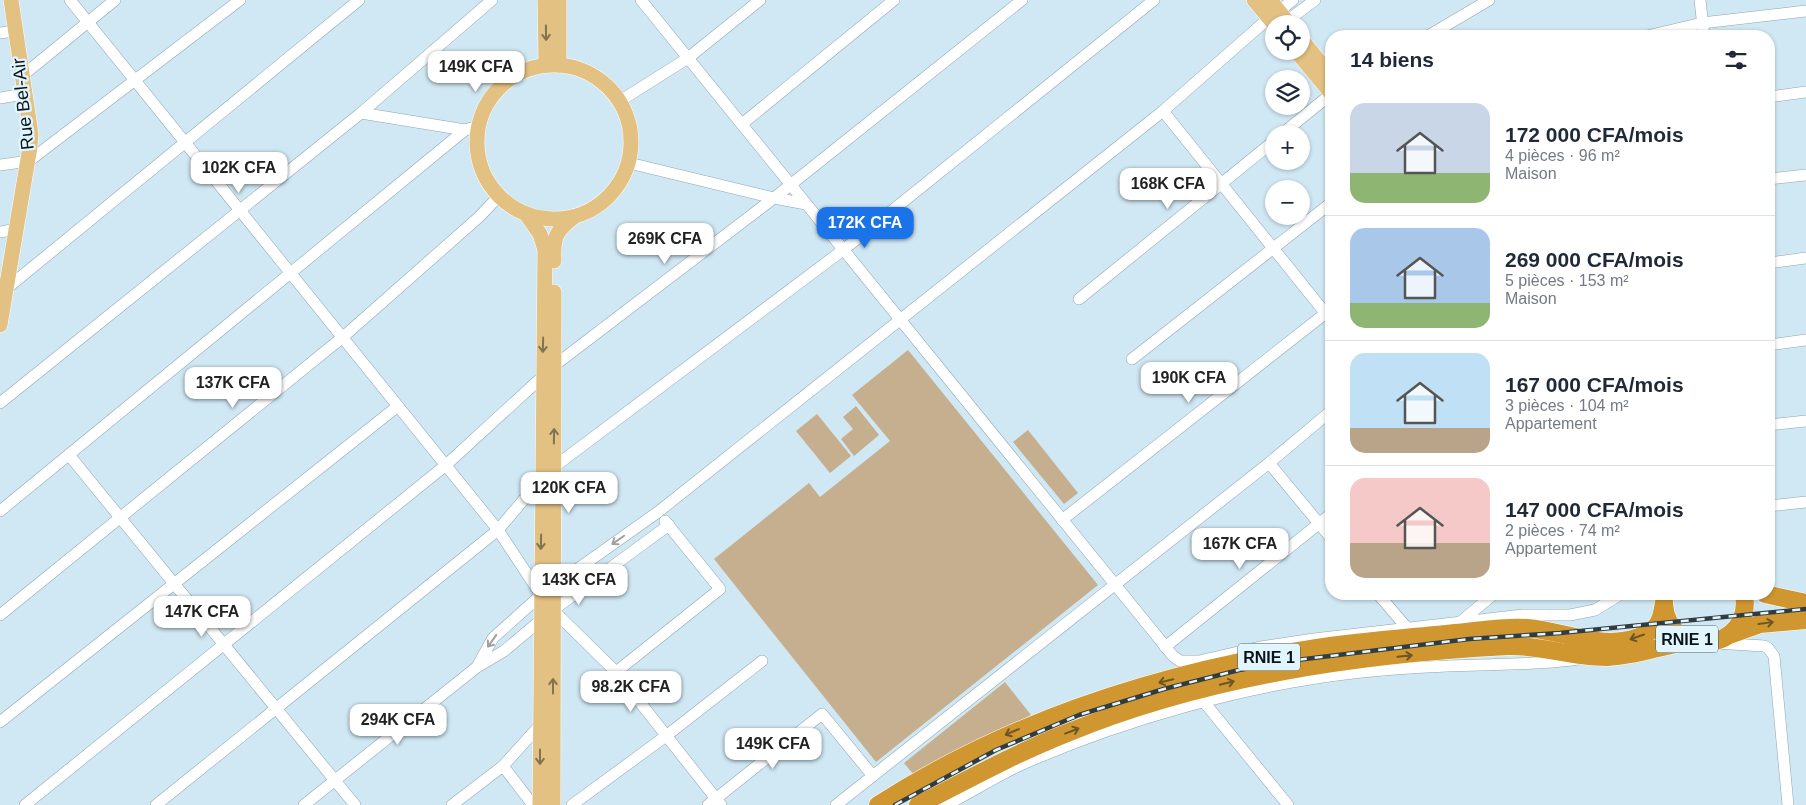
<!DOCTYPE html>
<html lang="fr">
<head>
<meta charset="utf-8">
<style>
  body { margin:0; font-family:Helvetica,sans-serif; background:#f6f6f7; color:#1f2937; height:100vh; display:flex; flex-direction:column; font-size:19px; white-space:nowrap }
  * { box-sizing:border-box; margin:0 }
  p { font-size:16px; color:#747a83 }
  .icon { flex:none; width:28px; height:28px; fill:none; stroke:currentColor; stroke-width:2; stroke-linecap:round; stroke-linejoin:round }
  .map { position:relative; flex:1; overflow:hidden }
  .drawer { position:absolute; left:1325px; top:30px; width:450px; height:570px; display:flex; flex-direction:column; background:#fff; border-radius:20px; box-shadow:0 1px 4px #0004 }
  .drawer>* { flex:none }
  .tools { position:absolute; left:1265px; top:15px; display:grid; gap:10px }
  .tools a { display:grid; place-items:center; width:45px; height:45px; border-radius:50%; background:#fff; box-shadow:0 1px 4px #0004; font-size:25px }
  .price { position:absolute; translate:-50% -42px; padding:0 11px; border-radius:10px; background:#fff; color:#222; font-size:16px; line-height:32px; filter:drop-shadow(0 1px 2px #0008) }
  .price::after { content:''; position:absolute; left:50%; top:30px; width:15px; height:11px; margin-left:-8px; background:inherit; clip-path:polygon(0 0,100% 0,50% 100%) }
  .price.selected { background:#1a73e8; color:#fff }
  ul { padding:0; list-style:none }
  li { display:flex; align-items:center; gap:15px; height:125px; padding:0 25px }
  li+li { border-top:1px solid #e0e1e3 }
  li span { display:grid; place-items:center; flex:none; width:140px; height:100px; border-radius:15px; color:#555 }
  li>.icon { margin-inline-start:auto }
  span .icon { width:60px; height:60px; fill:#fffc; stroke-width:1 }
  li b { font-size:21px }
  h2 { display:flex; justify-content:space-between; align-items:center; height:60px; padding:0 25px; font-size:21px }
  .map>svg:first-child { display:block }
  .green { fill:#c5af8e }
  .lines { fill:none; stroke-linecap:round; stroke-linejoin:round }
  .minor-casing { stroke:#8ea5b0; stroke-width:12 }
  .major-casing { stroke:#fff; stroke-width:16 }
  .highway-casing { stroke:#fff; stroke-width:19 }
  .minor { stroke:#fff; stroke-width:11 }
  .major { stroke:#e3c183; stroke-width:15 }
  .highway { stroke:#d09730; stroke-width:18 }
  .rail-casing { stroke:#313c41; stroke-width:4.5 }
  .rail { stroke:#e1f5fe; stroke-width:2.5; stroke-dasharray:8; stroke-linecap:butt }
  .oneway { stroke:#827352 }
  .oneway2 { stroke:#9da1a2 }
  .oneway3 { stroke:#6e5524 }
  .labels { text-anchor:middle; stroke-width:4.5; stroke-linejoin:round; paint-order:stroke }
  .shield { fill:#e1f5fe; stroke:#4b575c; stroke-width:1 }
  .shield-label { font-size:16px; font-weight:bold; fill:#0b1317 }
  .street-label { font-size:18px; fill:#0b1317; stroke:#e1f5fe }
</style>
</head>
<body>
<div class="map">
<svg width="1806" height="805" viewBox="0 0 1806 805">
  <rect width="100%" height="100%" fill="#d0e8f4"/>
  <!-- green -->
  <g class="green">
    <polygon points="908,350 1098,585 876,762 714,559 809,483 820,497 890,441 852,395"/>
    <polygon points="856,406 879,435 854,456 841,439 853,429 843,417"/>
    <polygon points="817,414 851,456 830,473 796,431"/>
    <polygon points="1028,430 1078,493 1064,504 1013,442"/>
    <polygon points="1005,682 1031,715 914,775 904,763"/>
  </g>
  <g class="lines">
    <defs>
      <g id="minor">
        <polyline points="70,0 498,530 541,595"/>
        <polyline points="641,0 1173,656 1180,661 1199,661 1260,647 1314,639 1523,615 1570,615 1595,610 1621,594"/>
        <polyline points="1700,0 1704,36"/>
        <polyline points="1279,11 1293,0"/>
        <polyline points="1287,21 1315,0"/>
        <polyline points="0,33 15,31"/>
        <polyline points="1428,36 1489,0"/>
        <polyline points="1647,36 1702,23 1806,11"/>
        <polyline points="22,76 115,0"/>
        <polyline points="1769,97 1806,92"/>
        <polyline points="0,98 24,94"/>
        <polyline points="620,101 688,58 760,0"/>
        <polyline points="1163,111 1326,314"/>
        <polyline points="361,113 465,130 478,126"/>
        <polyline points="742,124 894,0"/>
        <polyline points="1282,134 1331,94"/>
        <polyline points="629,163 774,198 806,204"/>
        <polyline points="0,165 29,161 240,0"/>
        <polyline points="1769,179 1806,175"/>
        <polyline points="0,232 16,229"/>
        <polyline points="1769,263 1806,258"/>
        <polyline points="2,290 6,289 359,0"/>
        <polyline points="1079,299 1274,141"/>
        <polyline points="1769,345 1806,340"/>
        <polyline points="1132,359 1331,203"/>
        <polyline points="555,365 774,198 1022,0"/>
        <polyline points="0,403 361,113 492,0"/>
        <polyline points="1769,425 1806,421"/>
        <polyline points="69,455 355,805"/>
        <polyline points="1269,463 1331,538"/>
        <polyline points="554,467 843,250 1154,0"/>
        <polyline points="1769,506 1806,502"/>
        <polyline points="0,511 465,130"/>
        <polyline points="1062,520 1331,309"/>
        <polyline points="1378,594 1407,628"/>
        <polyline points="553,610 616,672 721,805"/>
        <polyline points="0,615 343,337 479,217 499,196"/>
        <polyline points="1459,623 1494,594"/>
        <polyline points="1715,643 1764,646 1768,648 1774,656 1788,805"/>
        <polyline points="1165,647 1331,514"/>
        <polyline points="477,667 493,638 541,595 658,512 1163,111 1269,18"/>
        <polyline points="616,672 720,589 665,521"/>
        <polyline points="1204,702 1288,805"/>
        <polyline points="0,722 398,406"/>
        <polyline points="503,766 533,805"/>
        <polyline points="25,805 446,465 542,377"/>
        <polyline points="156,805 498,530 542,478"/>
        <polyline points="304,805 477,667 504,651 553,610 669,525"/>
        <polyline points="452,805 503,766 541,724"/>
        <polyline points="572,805 666,736 762,661"/>
        <polyline points="708,805 822,714 873,776"/>
        <polyline points="836,805 1269,463 1331,411"/>
        <path d="M946 805C970 793 993 778 1016 767 1120 720 1249 684 1362 672 1401 668 1441 666 1480 665 1513 664 1546 664 1578 659"/>
      </g>
      <g id="major">
        <polyline points="545,0 546,65"/>
        <polyline points="1254,0 1274,24"/>
        <polyline points="1270,0 1289,24"/>
        <polyline points="1301,39 1331,76"/>
        <polyline points="1296,51 1331,93"/>
        <circle cx="554" cy="142" r="77"/>
        <polyline points="559,65 559,0"/>
        <polyline points="526,214 540,234 545,250 540,805"/>
        <path d="M554 261C553 238 555 231 574 217"/>
        <polyline points="0,325 30,147 31,134 11,0"/>
        <polyline points="553,805 554,292"/>
      </g>
      <g id="highway">
        <polyline points="1765,594 1806,603"/>
        <path d="M1664 604C1668 661 1754 652 1744 594"/>
        <polyline points="1732,634 1760,624 1806,620"/>
        <path d="M878 805C1011 720 1161 672 1317 648 1363 641 1409 638 1455 633 1479 631 1504 626 1527 628 1565 631 1601 651 1639 637 1647 634 1655 630 1659 622 1662 616 1663 609 1664 602"/>
        <path d="M918 805C967 780 1016 753 1067 733 1206 676 1359 654 1508 646 1542 645 1574 658 1608 657 1636 656 1663 645 1691 641"/>
      </g>
    </defs>
    <!-- minor casing -->
    <use href="#minor" class="minor-casing"/>
    <!-- major casing -->
    <use href="#major" class="major-casing"/>
    <!-- highway casing -->
    <use href="#highway" class="highway-casing"/>
    <!-- minor -->
    <use href="#minor" class="minor"/>
    <!-- major -->
    <use href="#major" class="major"/>
    <!-- highway -->
    <use href="#highway" class="highway"/>
    <defs>
      <polyline id="rail" points="895,805 996,750 1079,715 1164,689 1239,670 1297,660 1469,639 1560,633 1806,609"/>
    </defs>
    <!-- rail casing -->
    <use href="#rail" class="rail-casing"/>
    <!-- rail -->
    <use href="#rail" class="rail"/>
  </g>
  <!-- one-way arrows -->
  <defs><path id="oneway-shaft" d="M-6 0H5M1.5-3L5.5 0L1.5 3" fill="none" stroke-width="1.6" stroke-linecap="round" stroke-linejoin="round" transform="scale(1.25)"/></defs>
  <g class="oneway">
    <use href="#oneway-shaft" transform="translate(546 33) rotate(89)"/>
    <use href="#oneway-shaft" transform="translate(543 345) rotate(91)"/>
    <use href="#oneway-shaft" transform="translate(554 436) rotate(-89)"/>
    <use href="#oneway-shaft" transform="translate(541 542) rotate(91)"/>
    <use href="#oneway-shaft" transform="translate(553 686) rotate(-90)"/>
    <use href="#oneway-shaft" transform="translate(540 757) rotate(90)"/>
  </g>
  <g class="oneway2">
    <use href="#oneway-shaft" transform="translate(618 540) rotate(145)"/>
    <use href="#oneway-shaft" transform="translate(492 641) rotate(125)"/>
  </g>
  <g class="oneway3">
    <use href="#oneway-shaft" transform="translate(1766 623) rotate(-8)"/>
    <use href="#oneway-shaft" transform="translate(1637 637) rotate(161)"/>
    <use href="#oneway-shaft" transform="translate(1405 656) rotate(-6)"/>
    <use href="#oneway-shaft" transform="translate(1166 681) rotate(166)"/>
    <use href="#oneway-shaft" transform="translate(1227 683) rotate(-13)"/>
    <use href="#oneway-shaft" transform="translate(1072 731) rotate(-21)"/>
    <use href="#oneway-shaft" transform="translate(1012 732) rotate(157)"/>
  </g>
  <g class="labels">
    <!-- shield labels -->
    <g class="shield">
      <rect x="1656" y="625.5" width="62" height="27" rx="4"/>
      <rect x="1238" y="643.5" width="62" height="27" rx="4"/>
    </g>
    <g class="shield-label">
      <text x="1687" y="645">RNIE 1</text>
      <text x="1269" y="663">RNIE 1</text>
    </g>
    <!-- street labels -->
    <g class="street-label">
      <text transform="translate(23 104) rotate(-96)" y="6">Rue Bel-Air</text>
    </g>
  </g>
</svg>
<div class="tools">
<a><svg class="icon" aria-label="locate" viewBox="0 0 24 24"><circle cx="12" cy="12" r="6"/><path d="M12 2v4M12 18v4M2 12h4M18 12h4"/></svg></a>
<a><svg class="icon" aria-label="layers" viewBox="0 0 24 24"><path d="M12 4l9 5-9 5-9-5zM3 14l9 5 9-5"/></svg></a>
<a>+</a>
<a>−</a>
</div>
<b class="price" style="left:476px;top:93px">149K CFA</b>
<b class="price" style="left:239px;top:194px">102K CFA</b>
<b class="price" style="left:1168px;top:210px">168K CFA</b>
<b class="price selected" style="left:865px;top:249px">172K CFA</b>
<b class="price" style="left:665px;top:265px">269K CFA</b>
<b class="price" style="left:1189px;top:404px">190K CFA</b>
<b class="price" style="left:233px;top:409px">137K CFA</b>
<b class="price" style="left:569px;top:514px">120K CFA</b>
<b class="price" style="left:1240px;top:570px">167K CFA</b>
<b class="price" style="left:579px;top:606px">143K CFA</b>
<b class="price" style="left:202px;top:638px">147K CFA</b>
<b class="price" style="left:631px;top:713px">98.2K CFA</b>
<b class="price" style="left:398px;top:746px">294K CFA</b>
<b class="price" style="left:773px;top:770px">149K CFA</b>
<section class="drawer">
<h2>14 biens<svg class="icon" aria-label="filters" viewBox="0 0 24 24"><path d="M4 7h16M4 17h16"/><circle cx="9" cy="7" r="2"/><circle cx="15" cy="17" r="2"/></svg></h2>
<ul>
<li><span style="background:linear-gradient(#c9d6e8 70%,#8fb573 0)"><svg class="icon" aria-label="home" viewBox="0 0 24 24"><path d="M3 11l9-7 9 7M6 9v11h12V9"/></svg></span><div><b>172 000 CFA/mois</b><p>4 pièces · 96 m²</p><p>Maison</p></div></li>
<li><span style="background:linear-gradient(#a9c7e8 75%,#8fb573 0)"><svg class="icon" aria-label="home" viewBox="0 0 24 24"><path d="M3 11l9-7 9 7M6 9v11h12V9"/></svg></span><div><b>269 000 CFA/mois</b><p>5 pièces · 153 m²</p><p>Maison</p></div></li>
<li><span style="background:linear-gradient(#bfe0f5 75%,#b9a48a 0)"><svg class="icon" aria-label="home" viewBox="0 0 24 24"><path d="M3 11l9-7 9 7M6 9v11h12V9"/></svg></span><div><b>167 000 CFA/mois</b><p>3 pièces · 104 m²</p><p>Appartement</p></div></li>
<li><span style="background:linear-gradient(#f6c9c9 65%,#b9a48a 0)"><svg class="icon" aria-label="home" viewBox="0 0 24 24"><path d="M3 11l9-7 9 7M6 9v11h12V9"/></svg></span><div><b>147 000 CFA/mois</b><p>2 pièces · 74 m²</p><p>Appartement</p></div></li>
</ul>
</section>
</div>
</body>
</html>
